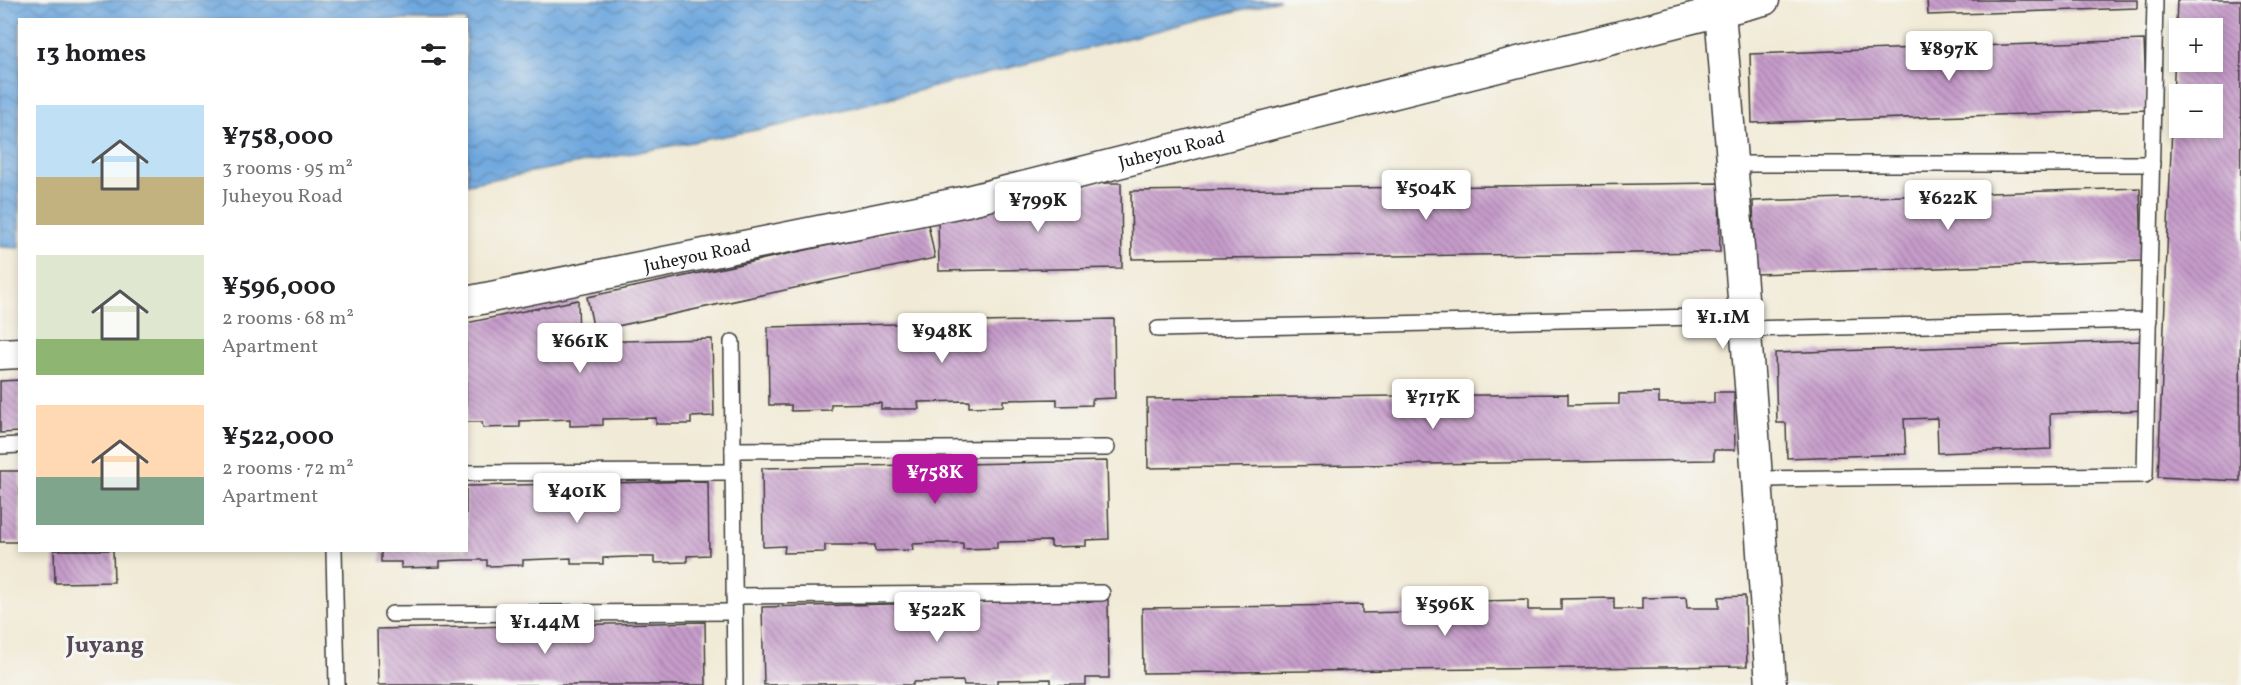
<!DOCTYPE html>
<html lang="en">
<head>
<meta charset="utf-8">
<style>
  body { margin:0; font-family:Vollkorn,serif; background:#f6f6f6; color:#202124; height:100vh; display:flex; flex-direction:column; font-size:22px; white-space:nowrap }
  * { box-sizing:border-box; margin:0 }
  p { font-size:20px; color:#757577 }
  .icon { flex:none; width:33px; height:33px; fill:none; stroke:currentColor; stroke-width:2; stroke-linecap:round; stroke-linejoin:round }
  .map { position:relative; flex:1; overflow:hidden }
  .panel { position:absolute; left:18px; top:18px; width:450px; height:534px; display:flex; flex-direction:column; background:#fff; border-radius:0px; box-shadow:0 3px 9px #0003 }
  .panel>* { flex:none }
  .fabs { position:absolute; left:2169px; top:18px; display:grid; gap:12px }
  .fabs a { display:grid; place-items:center; width:54px; height:54px; border-radius:0px; background:#fff; box-shadow:0 3px 9px #0003; font-size:30px }
  .price { position:absolute; translate:-50% -51px; padding:0 14px; border-radius:6px; background:#fff; color:#222; font-size:20px; line-height:39px; filter:drop-shadow(0 2px 3px #0008) }
  .price::after { content:''; position:absolute; left:50%; top:36px; width:18px; height:14px; margin-left:-9px; background:inherit; clip-path:polygon(0 0,100% 0,50% 100%) }
  .price.on { background:#b5179e; color:#fff }
  ul { padding:0; list-style:none }
  li { display:flex; align-items:center; gap:18px; height:150px; padding:0 18px }
  li span { display:grid; place-items:center; flex:none; width:168px; height:120px; border-radius:0px; color:#555 }
  li>.icon { margin-inline-start:auto }
  span .icon { width:72px; height:72px; fill:#fffc; stroke-width:1 }
  li b { font-size:26px }
  h2 { display:flex; justify-content:space-between; align-items:center; height:72px; padding:0 18px; font-size:26px }
  .map>svg:first-child { display:block }
  .water { fill:url(#water-waves); stroke:#46627d; stroke-width:1.5 }
  .building { fill:url(#building-back-hatch); fill-rule:evenodd }
  .lines { fill:none; stroke-linecap:round; stroke-linejoin:round }
  .service-casing { stroke:#3c3b38; stroke-width:18 }
  .minor-casing { stroke:#3c3b38; stroke-width:33 }
  .service { stroke:#fff; stroke-width:15 }
  .minor { stroke:#fff; stroke-width:30 }
  .labels { text-anchor:middle; stroke-width:6; stroke-linejoin:round; paint-order:stroke }
  .street-label { font-size:18px; fill:#1c1c1c; stroke:#f6f6f2 }
  .district-label { font-size:24px; font-weight:bold; fill:#584959; stroke:#f6f6f2 }
</style>
</head>
<body>
<div class="map">
<svg width="2241" height="685" viewBox="0 0 2241 685">
  <defs>
    <pattern id="water-waves" width="16" height="10" patternUnits="userSpaceOnUse" patternTransform="scale(1.5)"><rect width="16" height="10" fill="#6fa8de"/><path d="M0 5q4-4 8 0t8 0" fill="none" stroke="#5a88b3"/></pattern>
    <pattern id="building-back-hatch" width="6" height="6" patternUnits="userSpaceOnUse" patternTransform="scale(1.5)"><rect width="6" height="6" fill="#c69cca"/><path d="M-1 5l2 2M0 0l6 6M5-1l2 2" fill="none" stroke="#a07ea3"/></pattern>
  </defs>
  <rect width="100%" height="100%" fill="#f6f6f2"/>
  <filter id="ink" filterUnits="userSpaceOnUse"><feTurbulence type="fractalNoise" baseFrequency=".0167" numOctaves="2"/><feDisplacementMap in="SourceGraphic" scale="12" xChannelSelector="R" yChannelSelector="G"/><feConvolveMatrix kernelMatrix="1 2 1 2 8 2 1 2 1" color-interpolation-filters="sRGB"/></filter>
  <filter id="wash" filterUnits="userSpaceOnUse"><feTurbulence type="fractalNoise" baseFrequency=".008" numOctaves="4" result="noise"/><feDisplacementMap in="SourceGraphic" scale="24" xChannelSelector="R" yChannelSelector="G"/><feGaussianBlur stdDeviation="1.35" result="paint"/><feColorMatrix in="noise" values="0 0 0 0 0 0 0 0 0 0 0 0 0 0 0 0 0 1.4 0 .05"/><feComposite in="paint" operator="in"/></filter>
  <g filter="url(#wash)">
    <rect width="100%" height="100%" fill="#f1ead6"/>
    <!-- water -->
    <polygon class="water" points="0,0 1280,0 778,126 467,184 466,20 20,20 19,248 0,247"/>
    <g id="blocks">
      <!-- building -->
      <g class="building">
        <polygon points="1927,0 2137,0 2137,8 1928,15"/>
        <path d="M2177 0H2241L2240 481 2158 477ZM2180 28H2212V62H2180ZM2180 94H2212V128H2180Z"/>
        <polygon points="2144,40 2147,110 1752,123 1750,54"/>
        <polygon points="1099,183 1121,183 1122,268 939,271 938,219"/>
        <polygon points="1719,183 1720,252 1132,259 1131,191"/>
        <polygon points="2140,188 2142,261 1755,274 1753,201"/>
        <polygon points="928,224 935,258 594,331 587,297"/>
        <polygon points="578,300 579,342 712,339 714,416 691,417 691,424 656,424 656,418 603,419 603,425 570,426 570,419 520,421 520,427 483,428 482,422 466,422 466,323"/>
        <polygon points="1114,319 1115,398 1092,399 1092,405 1057,406 1057,399 1003,400 1003,406 969,407 969,401 918,402 919,409 881,409 881,403 831,404 831,410 791,411 791,405 769,405 768,327"/>
        <polygon points="2143,341 2146,410 2050,414 2051,449 1938,453 1937,418 1904,419 1906,454 1787,458 1786,423 1777,423 1775,353"/>
        <polygon points="20,380 20,432 0,433 0,381"/>
        <polygon points="1714,392 1734,392 1735,450 1714,450 1714,460 1148,468 1147,399 1568,394 1568,405 1619,404 1619,394 1659,393 1659,403 1714,403"/>
        <polygon points="1107,461 1109,539 1086,540 1086,546 1051,547 1051,541 997,542 997,548 963,549 963,543 936,543 912,544 913,550 875,551 875,545 825,545 825,552 784,553 785,546 763,547 762,468"/>
        <rect x="0" y="471" width="20" height="71"/>
        <polygon points="708,481 709,555 687,556 687,562 654,563 654,557 627,557 603,558 603,564 571,564 571,558 523,560 523,565 487,566 487,560 463,560 440,561 440,567 401,568 401,562 381,562 381,550 466,550 466,486"/>
        <polygon points="54,550 113,550 114,582 55,583"/>
        <polygon points="1745,596 1747,666 1143,673 1142,608 1362,605 1362,613 1404,612 1404,603 1444,603 1444,611 1479,611 1479,601 1528,600 1528,610 1561,610 1561,599 1614,598 1614,609 1642,609 1642,598 1686,597 1687,608 1719,608 1719,597"/>
        <polygon points="1108,599 1109,678 1086,678 1086,685 1051,685 1051,679 997,680 997,685 964,685 963,681 913,682 913,685 875,685 875,683 764,685 762,607"/>
        <polygon points="705,622 706,685 378,685 377,629"/>
      </g>
    </g>
  </g>
  <g filter="url(#ink)">
    <use href="#blocks" fill-opacity="0" stroke="#3c3b38" stroke-width="1.5"/>
    <g class="lines">
      <defs>
        <g id="service">
          <polyline points="1732,164 2152,164"/>
          <polyline points="1158,329 1745,316"/>
          <polyline points="1746,329 2149,320"/>
          <polyline points="732,342 735,685"/>
          <polyline points="0,446 20,445"/>
          <polyline points="733,450 1107,448"/>
          <polyline points="466,473 733,472"/>
          <polyline points="1757,479 2145,475 2155,0"/>
          <polyline points="334,550 337,685"/>
          <polyline points="734,596 1102,593"/>
          <polyline points="392,614 734,612"/>
        </g>
        <g id="minor">
          <polyline points="1720,11 1754,435 1771,685"/>
          <path id="s1" d="M466 302 967 201 1764 0"/>
          <polyline points="0,354 20,353"/>
        </g>
      </defs>
      <!-- service casing -->
      <use href="#service" class="service-casing"/>
      <!-- minor casing -->
      <use href="#minor" class="minor-casing"/>
      <!-- service -->
      <use href="#service" class="service"/>
      <!-- minor -->
      <use href="#minor" class="minor"/>
    </g>
  </g>
  <g class="labels">
    <!-- street labels -->
    <g class="street-label">
      <text dy="6" stroke="none"><textPath href="#s1" startOffset="722">Juheyou Road</textPath></text>
      <text dy="6" stroke="none"><textPath href="#s1" startOffset="236">Juheyou Road</textPath></text>
    </g>
    <!-- district labels -->
    <g class="district-label">
      <text x="105" y="652">Juyang</text>
    </g>
  </g>
</svg>
<div class="fabs">
<a>+</a>
<a>−</a>
</div>
<b class="price" style="left:1949px;top:82px">¥897K</b>
<b class="price" style="left:1426px;top:221px">¥504K</b>
<b class="price" style="left:1948px;top:231px">¥622K</b>
<b class="price" style="left:1038px;top:233px">¥799K</b>
<b class="price" style="left:1723px;top:350px">¥1.1M</b>
<b class="price" style="left:942px;top:364px">¥948K</b>
<b class="price" style="left:580px;top:374px">¥661K</b>
<b class="price" style="left:1433px;top:430px">¥717K</b>
<b class="price on" style="left:935px;top:505px">¥758K</b>
<b class="price" style="left:577px;top:524px">¥401K</b>
<b class="price" style="left:1445px;top:637px">¥596K</b>
<b class="price" style="left:937px;top:643px">¥522K</b>
<b class="price" style="left:545px;top:655px">¥1.44M</b>
<section class="panel">
<h2>13 homes<svg class="icon" aria-label="filters" viewBox="0 0 24 24"><path d="M4 7h16M4 17h16"/><circle cx="9" cy="7" r="2"/><circle cx="15" cy="17" r="2"/></svg></h2>
<ul>
<li><span style="background:linear-gradient(#bfe0f5 60%,#c2b280 0)"><svg class="icon" aria-label="home" viewBox="0 0 24 24"><path d="M3 11l9-7 9 7M6 9v11h12V9"/></svg></span><div><b>¥758,000</b><p>3 rooms · 95 m²</p><p>Juheyou Road</p></div></li>
<li><span style="background:linear-gradient(#dfe7d0 70%,#8fb573 0)"><svg class="icon" aria-label="home" viewBox="0 0 24 24"><path d="M3 11l9-7 9 7M6 9v11h12V9"/></svg></span><div><b>¥596,000</b><p>2 rooms · 68 m²</p><p>Apartment</p></div></li>
<li><span style="background:linear-gradient(#ffd9b3 60%,#7fa58c 0)"><svg class="icon" aria-label="home" viewBox="0 0 24 24"><path d="M3 11l9-7 9 7M6 9v11h12V9"/></svg></span><div><b>¥522,000</b><p>2 rooms · 72 m²</p><p>Apartment</p></div></li>
</ul>
</section>
</div>
</body>
</html>
